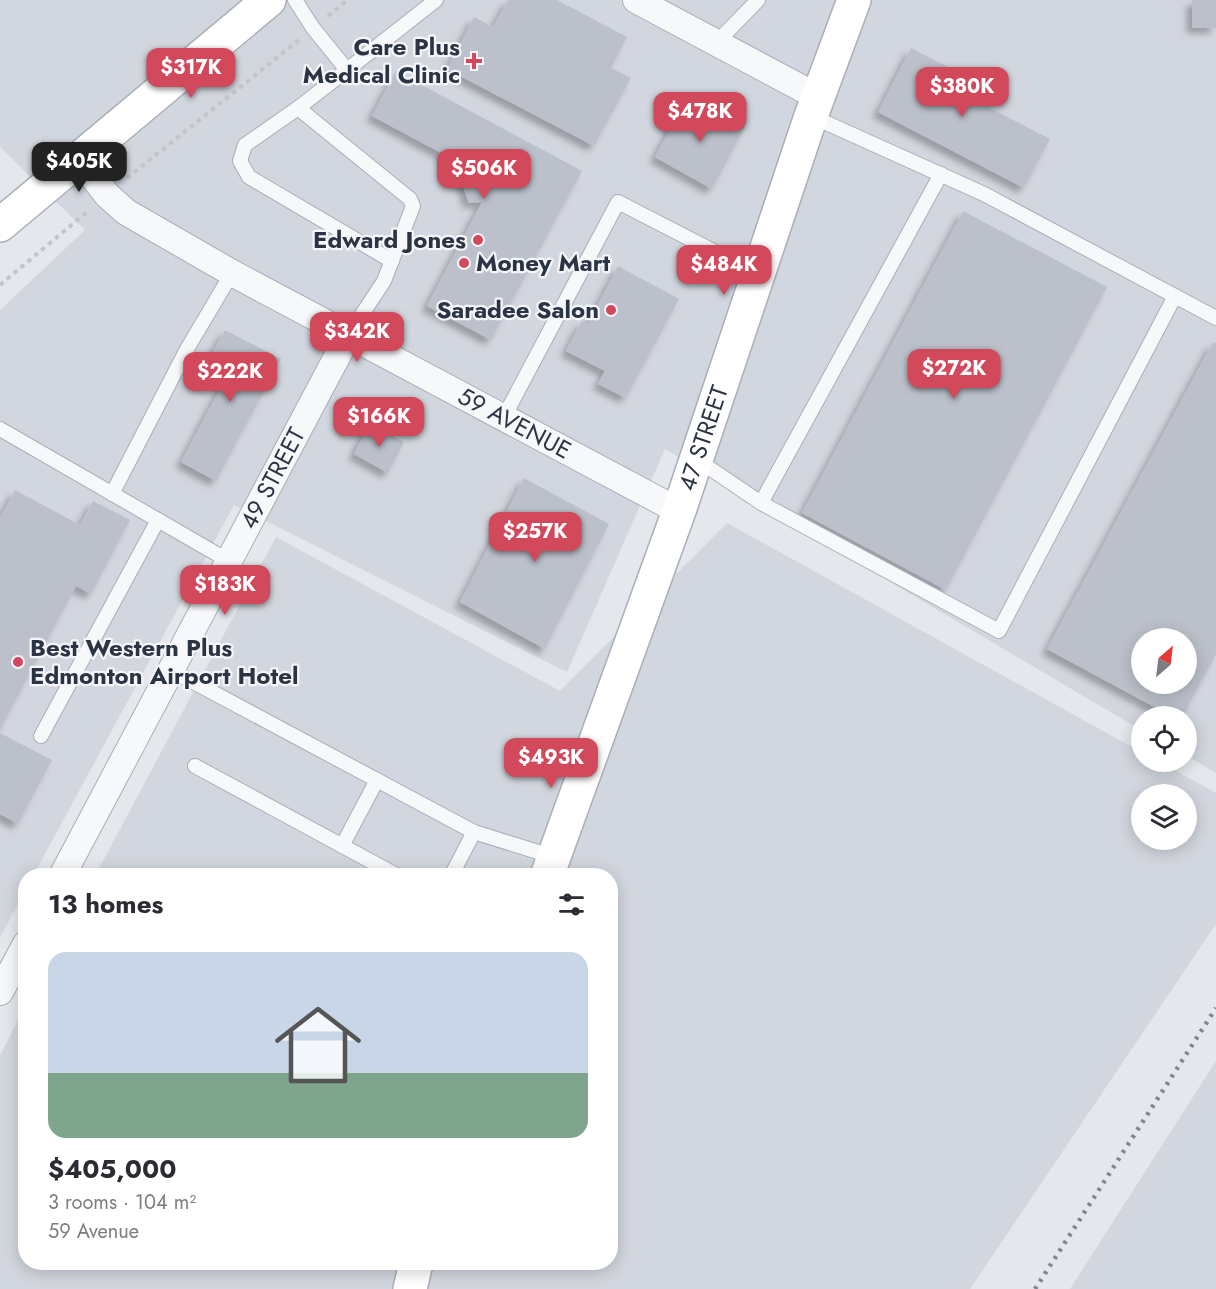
<!DOCTYPE html>
<html lang="en">
<head>
<meta charset="utf-8">
<style>
  body { margin:0; font-family:Jost,sans-serif; background:#f2f2f3; color:#2b2b33; height:100vh; display:flex; flex-direction:column; font-size:22px; white-space:nowrap }
  * { box-sizing:border-box; margin:0 }
  p { font-size:20px; color:#7c7c81 }
  .icon { flex:none; width:33px; height:33px; fill:none; stroke:currentColor; stroke-width:2; stroke-linecap:round; stroke-linejoin:round }
  .map { position:relative; flex:1; overflow:hidden }
  .sheet { position:absolute; left:18px; top:868px; width:600px; height:402px; display:flex; flex-direction:column; background:#fff; border-radius:24px; box-shadow:0 3px 15px #0003 }
  .sheet>* { flex:none }
  .needle { width:39px; rotate:28deg }
  .buttons { position:absolute; left:1131px; top:628px; display:grid; gap:12px }
  .buttons a { display:grid; place-items:center; width:66px; height:66px; border-radius:50%; background:#fff; box-shadow:0 3px 15px #0003; font-size:30px }
  .price { position:absolute; translate:-50% -51px; padding:0 14px; border-radius:12px; background:#d1495b; color:#fff; font-size:20px; line-height:39px; filter:drop-shadow(0 2px 3px #0008) }
  .price::after { content:''; position:absolute; left:50%; top:36px; width:18px; height:14px; margin-left:-9px; background:inherit; clip-path:polygon(0 0,100% 0,50% 100%) }
  .price.current { background:#222; color:#fff }
  ul { padding:0; list-style:none }
  li { display:grid; align-content:center; gap:12px; height:318px; padding:0 30px }
  li+li { border-top:2px solid #e1e1e2 }
  li span { display:grid; place-items:center; height:186px; border-radius:18px; color:#555 }
  li>.icon { margin-inline-start:auto }
  span .icon { width:108px; height:108px; fill:#fffc; stroke-width:1 }
  li b { font-size:26px }
  h2 { display:flex; justify-content:space-between; align-items:center; height:72px; padding:0 30px; font-size:26px }
  .map>svg:first-child { display:block }
  .built { fill:#d2d6de; fill-rule:evenodd }
  .building { fill:#bbc0ca; fill-rule:evenodd; filter:url(#shadow) }
  .lines { fill:none; stroke-linecap:round; stroke-linejoin:round }
  .lane-casing { stroke:#a9aeb7; stroke-width:16 }
  .street-casing { stroke:#a9aeb7; stroke-width:28 }
  .secondary-casing { stroke:#a9aeb7; stroke-width:36 }
  .path { stroke:#c2c5cb; stroke-width:4; stroke-dasharray:4.5 4.5; stroke-linecap:butt }
  .lane { stroke:#f7f8fa; stroke-width:14 }
  .street { stroke:#f7f8fa; stroke-width:26 }
  .secondary { stroke:#fff; stroke-width:33 }
  .rail { stroke:#7d8696; stroke-width:4.5; stroke-dasharray:3 6; stroke-linecap:butt }
  .poi-dot { fill:#d1495b; stroke:#f4f6f9; stroke-width:2 }
  .labels { text-anchor:middle; stroke-width:4.5; stroke-linejoin:round; paint-order:stroke }
  .poi-label { font-size:24px; font-weight:bold; fill:#2b3445; stroke:#f4f6f9; text-anchor:end }
  .street-label { font-size:24px; fill:#2b3445; stroke:#f4f6f9 }
</style>
</head>
<body>
<div class="map">
<svg width="1216" height="1289" viewBox="0 0 1216 1289">
  <defs>
    <filter id="shadow"><feDropShadow dx="-5.5" dy="5.5" stdDeviation="3" flood-color="#0004"/></filter>
  </defs>
  <rect width="100%" height="100%" fill="#e4e7ec"/>
  <!-- built -->
  <g class="built">
    <path d="M0 0H1216V773L1187 756 1186 717H1142L1141 730 665 449 567 672 234 505 33 876H26L25 890 0 938V310L85 230 0 147ZM1142 639H1186V684H1142Z"/>
    <path d="M727 523 1141 752 1142 762H1160L1216 793V924L970 1289H0V1055L25 1007 26 1263H610V876H95L276 537 560 691ZM1142 795H1186V840H1142Z"/>
    <polygon points="1216,1061 1216,1289 1070,1289"/>
  </g>
  <!-- building -->
  <g class="building">
    <polygon points="508,0 557,0 627,37 611,68 631,78 594,146 447,69 474,17 493,27"/>
    <rect x="1192" y="0" width="24" height="28"/>
    <polygon points="911,48 998,93 990,108 1050,139 1024,188 878,112"/>
    <polygon points="396,71 582,171 491,340 427,306 482,202 469,203 459,175 464,165 372,116"/>
    <polygon points="687,97 745,127 712,189 655,157"/>
    <polygon points="963,211 1107,287 946,590 802,513"/>
    <polygon points="618,266 679,299 626,398 598,384 605,371 566,351 582,321 588,324"/>
    <polygon points="225,330 281,359 216,481 181,462 228,374 207,363"/>
    <path d="M1213 342 1216 343V654L1182 717H1173L1047 649ZM1142 639H1186V684H1142Z"/>
    <polygon points="369,424 404,442 388,473 354,454"/>
    <polygon points="524,478 609,524 545,649 460,602"/>
    <polygon points="15,490 80,525 93,501 130,520 91,594 76,586 0,730 0,518"/>
    <polygon points="0,733 52,760 18,824 0,814"/>
  </g>
  <g class="lines">
    <defs>
      <g id="lane">
        <polyline points="295,0 313,28 347,70 298,108 410,199 413,206 384,281 349,334"/>
        <polyline points="716,43 758,0"/>
        <polyline points="347,70 436,0"/>
        <polyline points="298,108 245,145 240,161 249,177 392,261"/>
        <polyline points="811,116 984,194 1216,318"/>
        <polyline points="504,417 618,202 758,274"/>
        <polyline points="0,429 229,561"/>
        <polyline points="696,459 761,503 941,174"/>
        <polyline points="112,494 187,349 232,273"/>
        <polyline points="761,503 999,631 1175,296"/>
        <polyline points="171,670 474,832 554,857"/>
        <polyline points="41,736 158,520"/>
        <polyline points="195,766 398,876"/>
        <polyline points="342,846 377,780"/>
        <polyline points="451,876 474,832"/>
      </g>
      <g id="street">
        <polyline points="636,0 818,97"/>
        <path id="s1" d="M80 160 107 195 126 212 232 273 679 511"/>
        <path id="s2" d="M62 876 349 334"/>
        <polyline points="0,992 26,944"/>
      </g>
      <g id="secondary">
        <polyline points="0,225 269,0"/>
        <path id="s3" d="M547 876 679 511 811 116 854 0"/>
        <polyline points="410,1289 416,1263"/>
      </g>
    </defs>
    <!-- lane casing -->
    <use href="#lane" class="lane-casing"/>
    <!-- street casing -->
    <use href="#street" class="street-casing"/>
    <!-- secondary casing -->
    <use href="#secondary" class="secondary-casing"/>
    <!-- path -->
    <g class="path">
      <polyline points="328,16 348,0"/>
      <polyline points="127,178 299,40"/>
      <polyline points="0,285 87,212"/>
    </g>
    <!-- lane -->
    <use href="#lane" class="lane"/>
    <!-- street -->
    <use href="#street" class="street"/>
    <!-- secondary -->
    <use href="#secondary" class="secondary"/>
    <!-- rail -->
    <polyline class="rail" points="1035,1289 1216,1008"/>
  </g>
  <!-- markers -->
  <g class="poi-dot">
    <path d="M471 52h6v6h6v6h-6v6h-6v-6h-6v-6h6z"/>
    <circle cx="478" cy="240" r="6"/>
    <circle cx="464" cy="263" r="6"/>
    <circle cx="611" cy="310" r="6"/>
    <circle cx="18" cy="662" r="6"/>
  </g>
  <g class="labels">
    <!-- poi labels -->
    <g class="poi-label">
      <text x="460" y="55">Care Plus<tspan x="460" dy="28">Medical Clinic</tspan></text>
      <text x="466" y="248">Edward Jones</text>
      <text x="476" y="271" text-anchor="start">Money Mart</text>
      <text x="599" y="318">Saradee Salon</text>
      <text x="30" y="656" text-anchor="start">Best Western Plus<tspan x="30" dy="28">Edmonton Airport Hotel</tspan></text>
    </g>
    <!-- street labels -->
    <g class="street-label">
      <text dy="8" stroke="none"><textPath href="#s1" startOffset="512">59 AVENUE</textPath></text>
      <text dy="8" stroke="none"><textPath href="#s3" startOffset="465">47 STREET</textPath></text>
      <text dy="8" stroke="none"><textPath href="#s2" startOffset="450">49 STREET</textPath></text>
    </g>
  </g>
</svg>
<div class="buttons">
<a><svg class="needle" viewBox="-14 -14 28 28"><path d="M0-13l5 13h-10z" fill="#e53935"/><path d="M0 13l5-13h-10z" fill="#7c7c81"/></svg></a>
<a><svg class="icon" aria-label="locate" viewBox="0 0 24 24"><circle cx="12" cy="12" r="6"/><path d="M12 2v4M12 18v4M2 12h4M18 12h4"/></svg></a>
<a><svg class="icon" aria-label="layers" viewBox="0 0 24 24"><path d="M12 4l9 5-9 5-9-5zM3 14l9 5 9-5"/></svg></a>
</div>
<b class="price" style="left:191px;top:99px">$317K</b>
<b class="price" style="left:962px;top:118px">$380K</b>
<b class="price" style="left:700px;top:143px">$478K</b>
<b class="price current" style="left:79px;top:193px">$405K</b>
<b class="price" style="left:484px;top:200px">$506K</b>
<b class="price" style="left:724px;top:296px">$484K</b>
<b class="price" style="left:357px;top:363px">$342K</b>
<b class="price" style="left:954px;top:400px">$272K</b>
<b class="price" style="left:230px;top:403px">$222K</b>
<b class="price" style="left:379px;top:448px">$166K</b>
<b class="price" style="left:535px;top:563px">$257K</b>
<b class="price" style="left:225px;top:616px">$183K</b>
<b class="price" style="left:551px;top:789px">$493K</b>
<section class="sheet">
<h2>13 homes<svg class="icon" aria-label="filters" viewBox="0 0 24 24"><path d="M4 7h16M4 17h16"/><circle cx="9" cy="7" r="2"/><circle cx="15" cy="17" r="2"/></svg></h2>
<ul>
<li><span style="background:linear-gradient(#c9d6e8 65%,#7fa58c 0)"><svg class="icon" aria-label="home" viewBox="0 0 24 24"><path d="M3 11l9-7 9 7M6 9v11h12V9"/></svg></span><div><b>$405,000</b><p>3 rooms · 104 m²</p><p>59 Avenue</p></div></li>
</ul>
</section>
</div>
</body>
</html>
